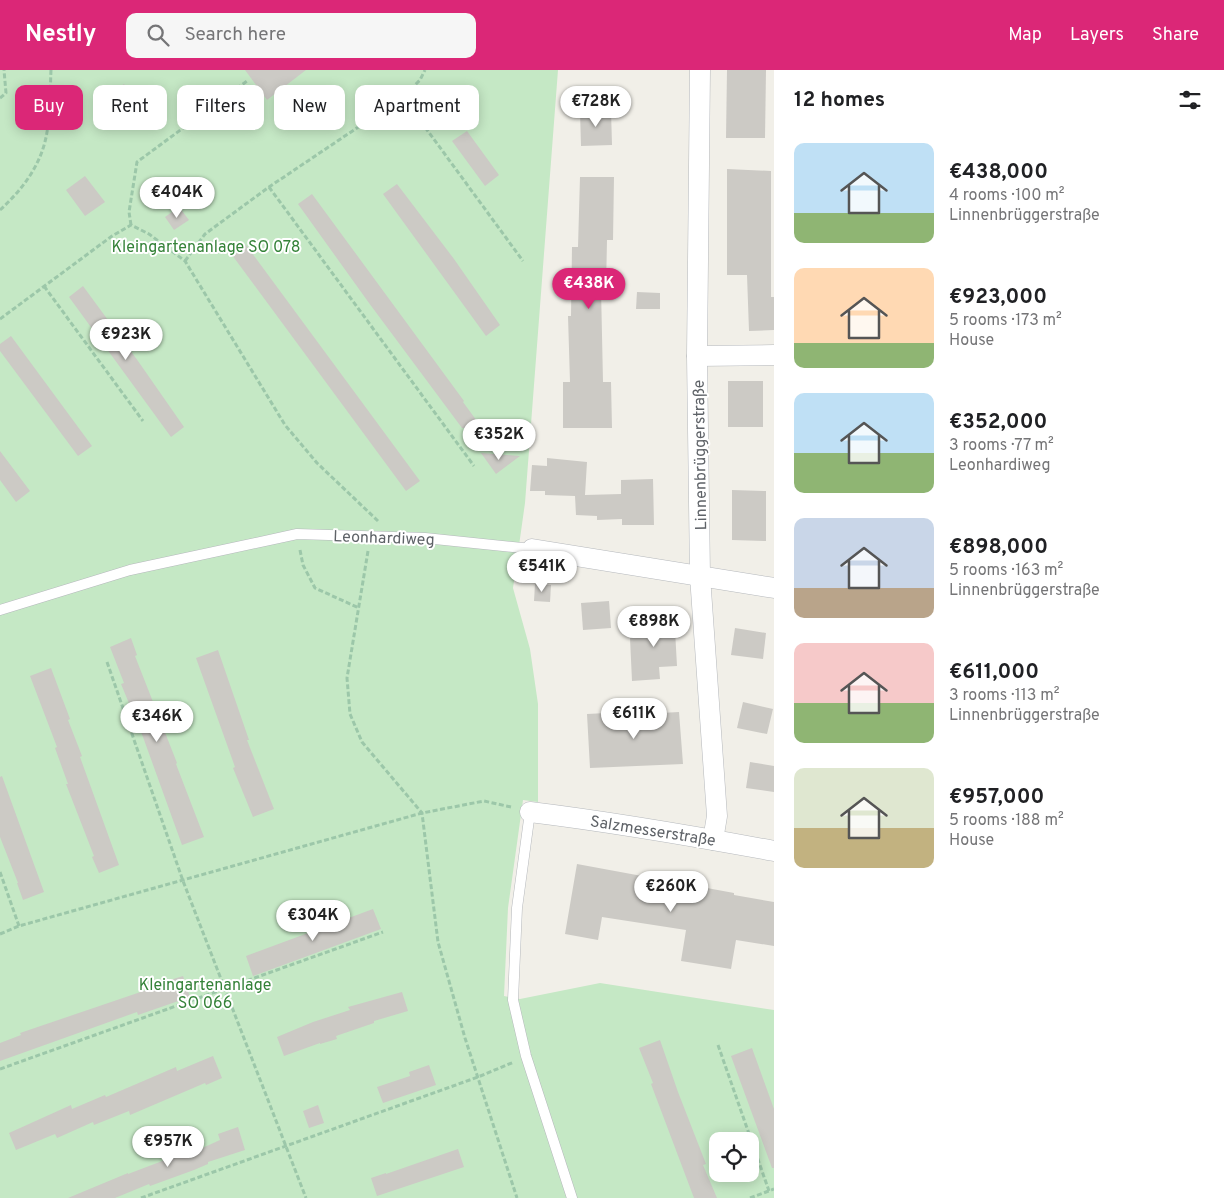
<!DOCTYPE html>
<html lang="en">
<head>
<meta charset="utf-8">
<style>
  body { margin:0; font-family:Overpass,sans-serif; background:#f6f6f6; color:#202124; height:100vh; display:flex; flex-direction:column; font-size:19px; white-space:nowrap }
  * { box-sizing:border-box; margin:0 }
  p { font-size:16px; color:#757577 }
  .icon { flex:none; width:28px; height:28px; fill:none; stroke:currentColor; stroke-width:2; stroke-linecap:round; stroke-linejoin:round }
  .map { position:relative; flex:1; overflow:hidden }
  .details { display:flex; flex-direction:column; background:#fff; width:450px }
  .details>* { flex:none }
  .guide { position:absolute; left:15px; top:15px; width:475px; height:45px; display:flex; gap:10px }
  .controls { position:absolute; left:709px; top:1062px; display:grid; gap:10px }
  .controls a { display:grid; place-items:center; width:50px; height:50px; border-radius:10px; background:#fff; box-shadow:0 2px 12px #0003; font-size:25px }
  .price { position:absolute; translate:-50% -42px; padding:0 11px; border-radius:18px; background:#fff; color:#222; font-size:16px; line-height:32px; filter:drop-shadow(0 1px 2px #0008) }
  .price::after { content:''; position:absolute; left:50%; top:30px; width:15px; height:11px; margin-left:-8px; background:inherit; clip-path:polygon(0 0,100% 0,50% 100%) }
  .price.on { background:#db2777; color:#fff }
  ul { padding:0; list-style:none }
  li { display:flex; align-items:center; gap:15px; height:125px; padding:0 20px }
  li span { display:grid; place-items:center; flex:none; width:140px; height:100px; border-radius:10px; color:#555 }
  li>.icon { margin-inline-start:auto }
  span .icon { width:60px; height:60px; fill:#fffc; stroke-width:1 }
  li b { font-size:21px }
  h2 { display:flex; justify-content:space-between; align-items:center; height:60px; padding:0 20px; font-size:21px }
  .tag { padding:0 18px; border-radius:10px; background:#fff; box-shadow:0 2px 12px #0003; font-size:18px; line-height:45px }
  .tag.on { background:#db2777; color:#fff }
  header { display:flex; align-items:center; gap:30px; box-sizing:border-box; height:70px; padding:0 25px; background:#db2777; color:#fff }
  header strong { font-size:24px }
  nav { display:flex; gap:28px; margin-inline-start:auto; font-size:18px }
  .search { width:350px; height:45px; background:#f6f6f6; display:flex; align-items:center; gap:12px; box-sizing:border-box; padding:0 18px; border-radius:10px; color:#757577; font-size:19px }
  main { display:flex; flex:1; min-height:0 }
  .map>svg:first-child { display:block }
  .green { fill:#c5e8c5; fill-rule:evenodd }
  .building { fill:#cccac5 }
  .lines { fill:none; stroke-linecap:round; stroke-linejoin:round }
  .lane-casing { stroke:#b5b8bc; stroke-width:11 }
  .street-casing { stroke:#b5b8bc; stroke-width:21 }
  .path { stroke:#9cc7a9; stroke-width:3; stroke-dasharray:5 2.5; stroke-linecap:butt }
  .lane { stroke:#fff; stroke-width:10 }
  .street { stroke:#fff; stroke-width:20 }
  .labels { text-anchor:middle; stroke-width:4; stroke-linejoin:round; paint-order:stroke }
  .park-label { font-size:16px; fill:#348238; stroke:#fff }
  .street-label { font-size:16px; fill:#5f6368; stroke:#fff }
</style>
</head>
<body>
<header>
<strong>Nestly</strong>
<div class="search"><svg class="icon" aria-label="search" viewBox="0 0 24 24"><circle cx="10" cy="10" r="6"/><path d="M15 15l6 6"/></svg>Search here</div>
<nav><a>Map</a><a>Layers</a><a>Share</a></nav>
</header>
<main>
<div class="map">
<svg width="774" height="1128" viewBox="0 0 774 1128">
  <rect width="100%" height="100%" fill="#f1efe8"/>
  <!-- green -->
  <path class="green" d="M0 0H558L525 433 513 518 530 579 538 634V732L523 730 508 838 504 926 520 929 600 913 774 940V1128H0ZM718 1071H750V1104H718Z"/>
  <!-- building -->
  <g class="building">
    <polygon points="245,0 306,0 267,30"/>
    <polygon points="727,0 766,0 765,68 726,68"/>
    <polygon points="124,14 134,27 119,37 110,24"/>
    <polygon points="611,40 612,75 581,76 580,41"/>
    <polygon points="467,61 499,105 485,116 452,71"/>
    <polygon points="727,99 771,101 771,227 774,227 774,260 749,261 747,205 727,205"/>
    <polygon points="85,106 105,132 85,146 66,120"/>
    <polygon points="580,107 614,107 613,170 607,170 606,219 601,218 603,312 611,312 612,358 563,358 563,312 570,312 568,246 571,246 572,177 578,177"/>
    <polygon points="397,114 454,189 500,255 486,266 383,124"/>
    <polygon points="312,124 464,331 463,332 482,358 462,358 369,233 298,134"/>
    <polygon points="179,137 189,150 174,160 165,147"/>
    <polygon points="246,175 420,411 406,421 232,185"/>
    <polygon points="83,216 138,291 184,357 171,367 69,227"/>
    <polygon points="637,222 660,223 660,239 636,239"/>
    <polygon points="11,266 92,376 78,386 0,281 0,274"/>
    <rect x="728" y="311" width="35" height="46"/>
    <polygon points="0,381 30,421 16,432 0,410"/>
    <polygon points="481,383 520,386 496,404"/>
    <polygon points="547,388 587,392 585,425 621,424 621,410 653,409 654,455 622,455 622,449 597,450 597,446 576,445 575,426 545,425 545,421 530,421 532,395 547,396"/>
    <polygon points="732,420 766,421 766,471 732,470"/>
    <polygon points="535,514 551,515 550,532 534,531"/>
    <polygon points="609,531 611,558 583,560 581,533"/>
    <polygon points="674,542 677,596 659,597 660,609 632,611 630,568 650,567 648,544"/>
    <polygon points="735,558 766,563 763,589 731,585"/>
    <polygon points="131,568 137,585 135,586 177,693 176,694 204,767 182,775 143,667 121,614 124,613 110,577"/>
    <polygon points="218,580 249,670 247,670 274,739 253,747 233,698 235,697 196,588"/>
    <polygon points="51,598 70,649 68,650 82,686 80,687 119,795 99,803 92,787 94,786 66,714 68,714 55,678 57,677 30,606"/>
    <polygon points="743,632 773,639 767,664 737,658"/>
    <polygon points="626,642 626,645 679,642 683,694 590,698 587,644"/>
    <polygon points="750,692 774,696 774,722 746,718"/>
    <polygon points="2,706 44,822 23,830 17,813 18,813 0,767 0,707"/>
    <polygon points="577,794 734,823 734,825 774,832 774,876 736,870 731,899 681,891 686,860 602,847 598,870 565,864"/>
    <polygon points="373,839 381,859 253,906 246,886"/>
    <polygon points="183,906 190,927 138,945 137,942 0,991 0,973 21,965 20,963 167,913 167,911"/>
    <polygon points="402,922 408,941 374,951 374,953 336,966 337,969 320,974 320,973 284,986 277,967 313,952 350,940 348,937"/>
    <polygon points="660,970 678,1022 706,1094 703,1095 717,1128 694,1128 651,1014 653,1013 639,978"/>
    <polygon points="752,978 774,1039 774,1098 772,1098 731,986"/>
    <polygon points="213,986 222,1008 206,1015 205,1013 130,1045 129,1041 94,1055 93,1052 57,1068 55,1064 16,1080 9,1063 71,1035 72,1039 105,1025 106,1027 176,997 177,1001"/>
    <polygon points="429,995 436,1015 383,1033 377,1017 410,1006 409,1002"/>
    <polygon points="318,1035 324,1053 309,1058 303,1041"/>
    <polygon points="238,1057 245,1080 208,1092 208,1094 194,1100 150,1116 149,1114 115,1128 68,1128 128,1103 128,1104 186,1082 187,1085 220,1070 218,1064"/>
    <polygon points="458,1079 464,1097 377,1126 371,1108 386,1103 386,1104"/>
  </g>
  <g class="lines">
    <defs>
      <g id="lane">
        <polyline points="0,540 130,500 297,464 425,468 532,479"/>
        <polyline points="530,742 517,838 513,930 526,986 572,1128"/>
      </g>
      <g id="street">
        <polyline points="700,0 697,286 700,506 717,746 713,770"/>
        <polyline points="697,286 774,285"/>
        <polyline points="532,479 774,518"/>
        <path d="M530 742C612 752 693 766 774 781"/>
      </g>
    </defs>
    <!-- lane casing -->
    <use href="#lane" class="lane-casing"/>
    <!-- street casing -->
    <use href="#street" class="street-casing"/>
    <!-- path -->
    <g class="path">
      <polyline points="403,27 523,191"/>
      <polyline points="0,28 6,23 4,0"/>
      <polyline points="269,117 474,396"/>
      <path d="M0 140C23 119 42 94 47 62 51 42 50 20 51 0"/>
      <polyline points="131,155 129,142 137,92 247,11"/>
      <polyline points="185,191 205,164 269,117 403,27 420,10 425,0"/>
      <polyline points="44,216 143,351"/>
      <polyline points="0,249 112,166 131,155 149,164 185,191 285,355 317,393 378,451"/>
      <polyline points="300,480 303,495 315,518 359,538"/>
      <polyline points="368,481 347,608 350,644 362,672 422,743 438,872 465,968 517,1128"/>
      <polyline points="107,592 183,811 306,1128"/>
      <polyline points="0,802 19,856"/>
      <polyline points="0,864 19,856 422,743 484,731 511,737"/>
      <polyline points="718,975 769,1121"/>
      <polyline points="0,999 383,862"/>
      <polyline points="141,1128 478,1007 514,992"/>
      <polyline points="750,1128 774,1119"/>
    </g>
    <!-- lane -->
    <use href="#lane" class="lane"/>
    <!-- street -->
    <use href="#street" class="street"/>
  </g>
  <g class="labels">
    <!-- park labels -->
    <g class="park-label">
      <text x="206" y="182">Kleingartenanlage SO 078</text>
      <text x="205" y="920">Kleingartenanlage<tspan x="205" dy="18">SO 066</tspan></text>
    </g>
    <!-- street labels -->
    <g class="street-label">
      <text transform="translate(699 385) rotate(-91)" y="6">Linnenbrüggerstraße</text>
      <text transform="translate(384 467) rotate(2)" y="6">Leonhardiweg</text>
      <text transform="translate(653 760) rotate(9)" y="6">Salzmesserstraße</text>
    </g>
  </g>
</svg>
<div class="controls">
<a><svg class="icon" aria-label="locate" viewBox="0 0 24 24"><circle cx="12" cy="12" r="6"/><path d="M12 2v4M12 18v4M2 12h4M18 12h4"/></svg></a>
</div>
<b class="price" style="left:596px;top:58px">€728K</b>
<b class="price" style="left:177px;top:149px">€404K</b>
<b class="price on" style="left:589px;top:240px">€438K</b>
<b class="price" style="left:126px;top:291px">€923K</b>
<b class="price" style="left:499px;top:391px">€352K</b>
<b class="price" style="left:542px;top:523px">€541K</b>
<b class="price" style="left:654px;top:578px">€898K</b>
<b class="price" style="left:634px;top:670px">€611K</b>
<b class="price" style="left:157px;top:673px">€346K</b>
<b class="price" style="left:671px;top:843px">€260K</b>
<b class="price" style="left:313px;top:872px">€304K</b>
<b class="price" style="left:168px;top:1098px">€957K</b>
<div class="guide">
<a class="tag on">Buy</a>
<a class="tag">Rent</a>
<a class="tag">Filters</a>
<a class="tag">New</a>
<a class="tag">Apartment</a>
</div>
</div>
<section class="details">
<h2>12 homes<svg class="icon" aria-label="filters" viewBox="0 0 24 24"><path d="M4 7h16M4 17h16"/><circle cx="9" cy="7" r="2"/><circle cx="15" cy="17" r="2"/></svg></h2>
<ul>
<li><span style="background:linear-gradient(#bfe0f5 70%,#8fb573 0)"><svg class="icon" aria-label="home" viewBox="0 0 24 24"><path d="M3 11l9-7 9 7M6 9v11h12V9"/></svg></span><div><b>€438,000</b><p>4 rooms · 100 m²</p><p>Linnenbrüggerstraße</p></div></li>
<li><span style="background:linear-gradient(#ffd9b3 75%,#8fb573 0)"><svg class="icon" aria-label="home" viewBox="0 0 24 24"><path d="M3 11l9-7 9 7M6 9v11h12V9"/></svg></span><div><b>€923,000</b><p>5 rooms · 173 m²</p><p>House</p></div></li>
<li><span style="background:linear-gradient(#bfe0f5 60%,#8fb573 0)"><svg class="icon" aria-label="home" viewBox="0 0 24 24"><path d="M3 11l9-7 9 7M6 9v11h12V9"/></svg></span><div><b>€352,000</b><p>3 rooms · 77 m²</p><p>Leonhardiweg</p></div></li>
<li><span style="background:linear-gradient(#c9d6e8 70%,#b9a48a 0)"><svg class="icon" aria-label="home" viewBox="0 0 24 24"><path d="M3 11l9-7 9 7M6 9v11h12V9"/></svg></span><div><b>€898,000</b><p>5 rooms · 163 m²</p><p>Linnenbrüggerstraße</p></div></li>
<li><span style="background:linear-gradient(#f6c9c9 60%,#8fb573 0)"><svg class="icon" aria-label="home" viewBox="0 0 24 24"><path d="M3 11l9-7 9 7M6 9v11h12V9"/></svg></span><div><b>€611,000</b><p>3 rooms · 113 m²</p><p>Linnenbrüggerstraße</p></div></li>
<li><span style="background:linear-gradient(#dfe7d0 60%,#c2b280 0)"><svg class="icon" aria-label="home" viewBox="0 0 24 24"><path d="M3 11l9-7 9 7M6 9v11h12V9"/></svg></span><div><b>€957,000</b><p>5 rooms · 188 m²</p><p>House</p></div></li>
</ul>
</section>
</main>
</body>
</html>
